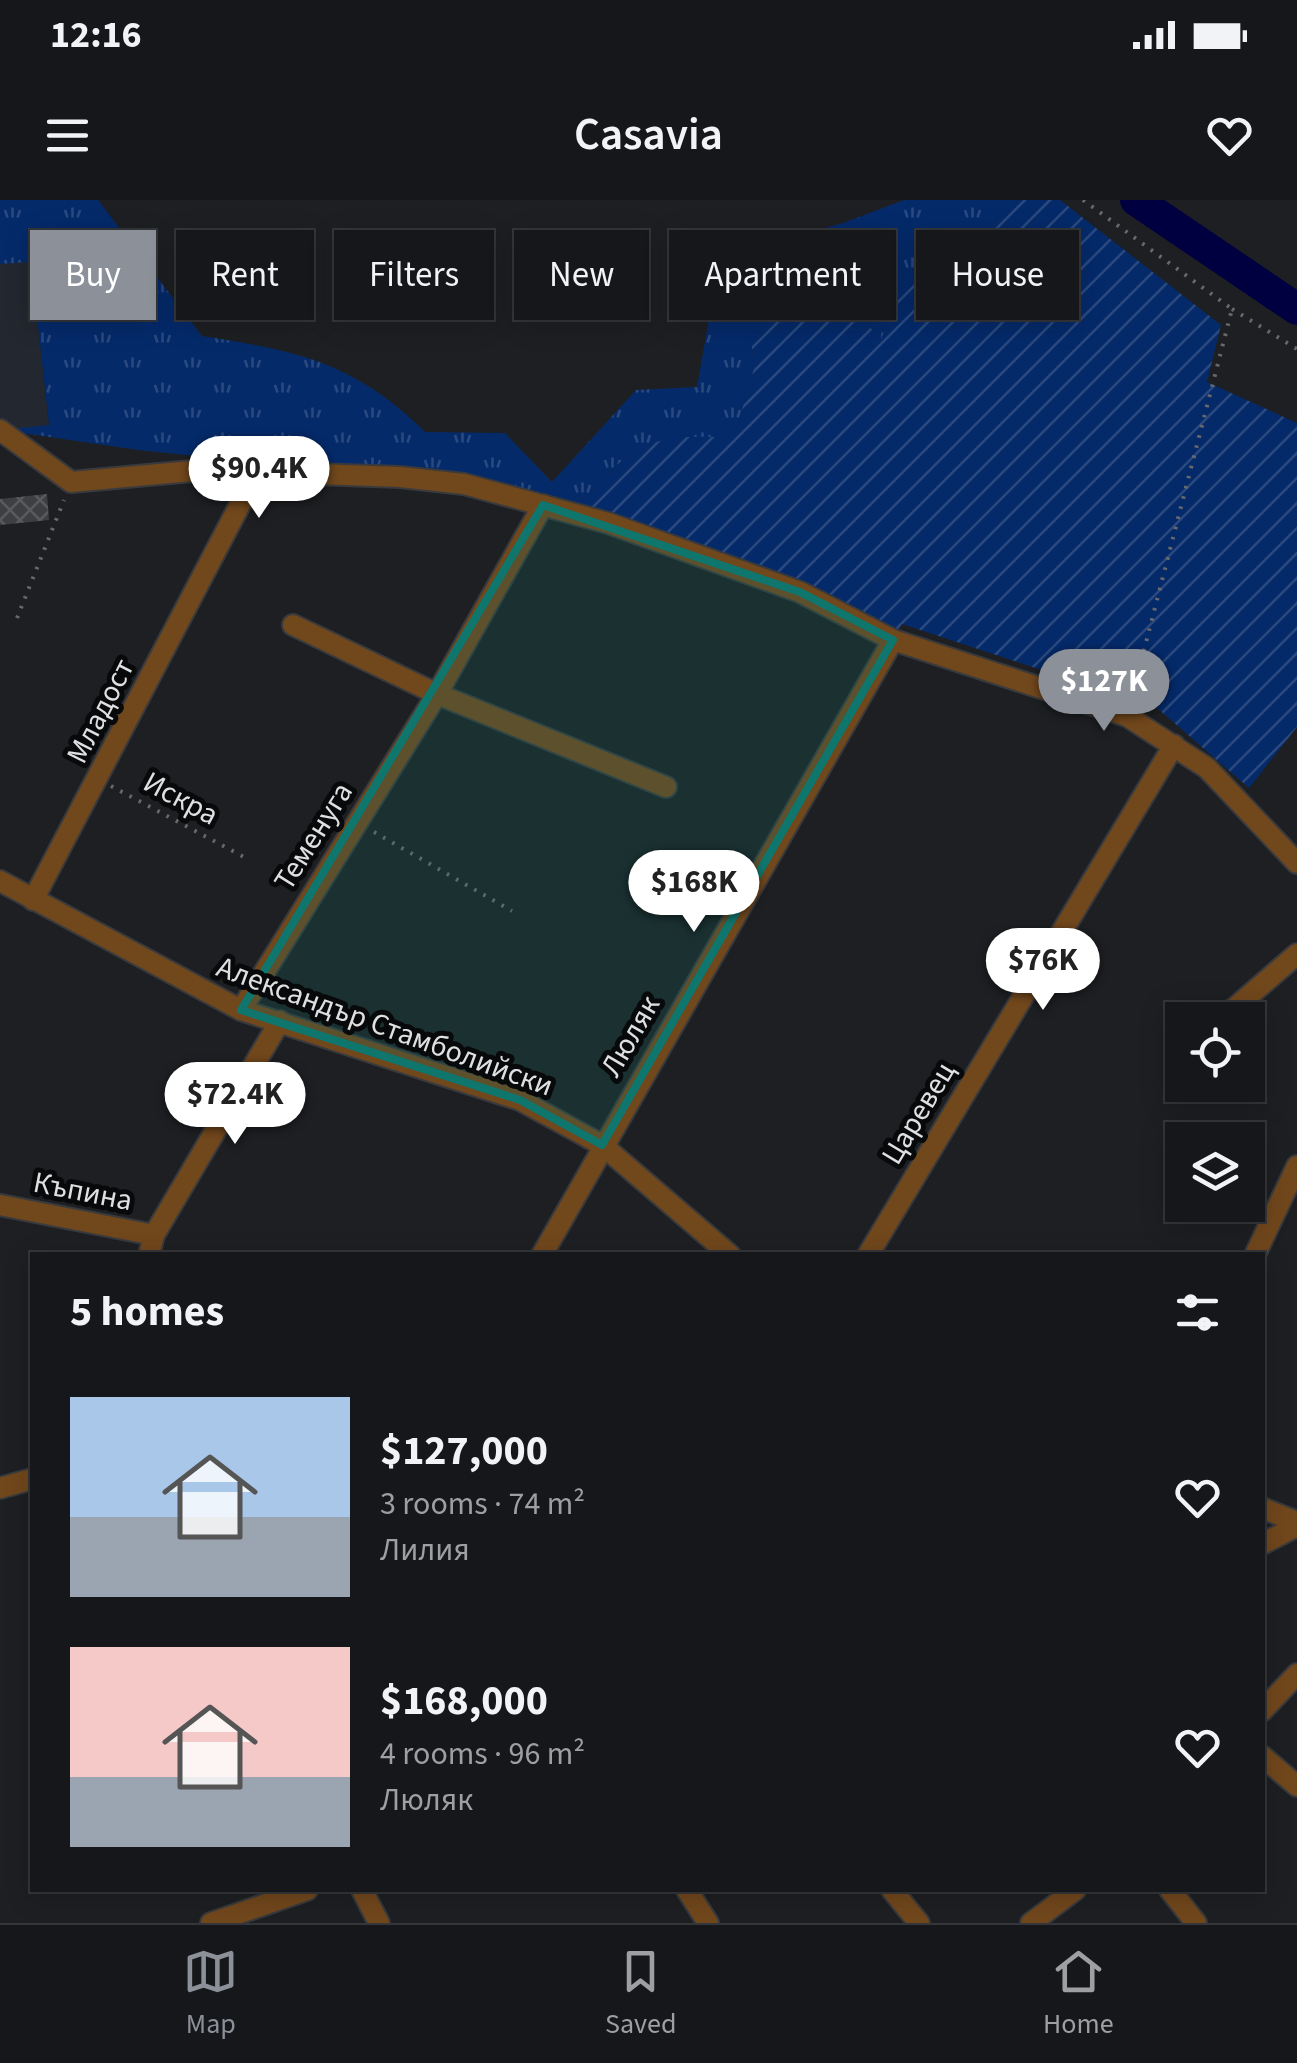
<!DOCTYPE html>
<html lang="en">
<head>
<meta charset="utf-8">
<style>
  body { margin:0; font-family:"Source Sans 3",sans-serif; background:#1f2023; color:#f1f3f6; height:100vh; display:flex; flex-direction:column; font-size:38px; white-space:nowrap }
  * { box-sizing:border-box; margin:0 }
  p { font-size:32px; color:#9e9fa2 }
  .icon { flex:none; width:55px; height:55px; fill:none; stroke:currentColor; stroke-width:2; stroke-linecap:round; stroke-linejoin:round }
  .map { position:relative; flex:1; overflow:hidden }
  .details { position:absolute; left:30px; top:1052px; width:1235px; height:640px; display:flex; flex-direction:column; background:#16171a; border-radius:0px; box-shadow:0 5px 25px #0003,0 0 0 2px #353639 }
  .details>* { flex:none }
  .banner { position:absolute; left:30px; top:30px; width:1238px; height:90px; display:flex; gap:20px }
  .buttons { position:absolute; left:1165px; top:802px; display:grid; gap:20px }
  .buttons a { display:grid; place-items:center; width:100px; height:100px; border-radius:0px; background:#16171a; box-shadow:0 5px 25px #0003,0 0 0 2px #353639; font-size:50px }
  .price { position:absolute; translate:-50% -85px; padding:0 22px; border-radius:35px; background:#fff; color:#222; font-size:32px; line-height:65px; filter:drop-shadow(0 2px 5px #0008) }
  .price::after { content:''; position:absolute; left:50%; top:60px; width:30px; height:22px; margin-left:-15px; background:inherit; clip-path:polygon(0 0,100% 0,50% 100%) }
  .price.active { background:#8c9099; color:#fff }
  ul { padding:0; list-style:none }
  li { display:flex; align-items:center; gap:30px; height:250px; padding:0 40px }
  li span { display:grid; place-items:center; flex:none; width:280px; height:200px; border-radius:0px; color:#555 }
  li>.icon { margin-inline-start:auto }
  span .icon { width:120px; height:120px; fill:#fffc; stroke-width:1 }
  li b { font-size:42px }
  h2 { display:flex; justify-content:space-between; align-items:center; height:120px; padding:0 40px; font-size:42px }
  .chip { padding:0 35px; border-radius:0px; background:#16171a; box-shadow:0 5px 25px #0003,0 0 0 2px #353639; font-size:35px; line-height:90px }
  .chip.active { background:#8c9099; color:#fff }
  .status { display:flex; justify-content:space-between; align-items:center; height:70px; padding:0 50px; background:#16171a; direction:ltr }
  .status svg { height:28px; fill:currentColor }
  header { display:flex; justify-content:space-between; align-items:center; height:130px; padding:0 40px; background:#16171a; font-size:45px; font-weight:600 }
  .dock { display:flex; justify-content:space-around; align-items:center; height:140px; border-top:2px solid #353639; background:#16171a; font-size:28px; color:#9e9fa2 }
  .dock a { display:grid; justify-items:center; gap:5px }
  .dock .active { color:#8c9099 }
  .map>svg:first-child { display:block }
  .built { fill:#222730 }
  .grass { fill:url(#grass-tufts) }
  .garden { fill:url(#garden-furrows) }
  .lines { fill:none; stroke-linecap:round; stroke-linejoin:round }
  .river { stroke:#000040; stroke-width:32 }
  .building { fill:url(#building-cross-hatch) }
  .minor-casing { stroke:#383a3d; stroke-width:24 }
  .path { stroke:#67696c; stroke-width:4; stroke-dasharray:2.5 8; stroke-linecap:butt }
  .minor { stroke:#71471c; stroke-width:20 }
  .marked { fill:#0f766e; fill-opacity:0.2; stroke:#0f766e; stroke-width:8; stroke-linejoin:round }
  .labels { text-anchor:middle; stroke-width:10; stroke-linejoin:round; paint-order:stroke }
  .street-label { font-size:30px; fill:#dee0e2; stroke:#08090a }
</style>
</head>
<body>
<div class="status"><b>12:16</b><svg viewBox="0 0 49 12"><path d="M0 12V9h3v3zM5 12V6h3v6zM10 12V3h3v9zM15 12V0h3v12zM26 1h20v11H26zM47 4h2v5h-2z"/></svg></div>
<header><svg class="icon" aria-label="menu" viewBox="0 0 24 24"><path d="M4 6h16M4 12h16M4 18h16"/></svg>Casavia<svg class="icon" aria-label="heart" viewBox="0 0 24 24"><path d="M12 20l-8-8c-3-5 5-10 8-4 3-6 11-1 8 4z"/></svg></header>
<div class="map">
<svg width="1297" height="1723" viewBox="0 0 1297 1723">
  <defs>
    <pattern id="grass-tufts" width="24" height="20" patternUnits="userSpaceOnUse" patternTransform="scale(2.5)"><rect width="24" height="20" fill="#052a6a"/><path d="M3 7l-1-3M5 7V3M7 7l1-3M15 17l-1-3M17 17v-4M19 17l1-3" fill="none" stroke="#29497f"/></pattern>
    <pattern id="garden-furrows" width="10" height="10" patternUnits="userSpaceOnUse" patternTransform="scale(2.5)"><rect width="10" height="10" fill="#052a6a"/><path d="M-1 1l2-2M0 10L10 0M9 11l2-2" fill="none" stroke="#29497f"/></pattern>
    <pattern id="building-cross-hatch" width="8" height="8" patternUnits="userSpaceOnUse" patternTransform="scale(2.5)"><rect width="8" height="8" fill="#3d3f43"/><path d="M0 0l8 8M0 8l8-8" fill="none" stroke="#595a5e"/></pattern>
  </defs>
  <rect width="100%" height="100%" fill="#1d1f22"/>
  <!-- built -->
  <polygon class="built" points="31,61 49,226 0,230 0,64"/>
  <!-- grass -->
  <path class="grass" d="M0 0H98L202 136C297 151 354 162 425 232L505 233 552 282 636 190 697 187 720 56 843 23 904 0H1003L987 38 904 78 881 141 751 139 754 168 734 239C642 232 631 246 573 313L464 284 138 250 2 230 49 225 31 62 0 64Z"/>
  <!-- garden -->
  <path class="garden" d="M1003 0H1060L1221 125 1207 182 1297 223V527L1249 588 1157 508 902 424 893 440 799 392 573 313C631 246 642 232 734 238L754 168 751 139 784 103 835 87 881 140 904 78 987 38Z"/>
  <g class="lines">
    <!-- river -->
    <polyline class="river" points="1136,0 1297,109"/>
  </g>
  <!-- building -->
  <polygon class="building" points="47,294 49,320 0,325 0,299"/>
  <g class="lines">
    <defs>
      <g id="minor">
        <polyline points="0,230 71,282 203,270 400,277 464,284 608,323 800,392 893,440 1127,516 1207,568 1297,663"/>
        <polyline points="293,425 437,494 666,587"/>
        <polyline points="0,681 241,810 520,900 602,945 730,1055"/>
        <polyline points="33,700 257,272"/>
        <polyline points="241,810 437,494 543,305"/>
        <polyline points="1221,820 1297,754"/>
        <polyline points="0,1005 154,1035"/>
        <polyline points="149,1055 154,1035 280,821"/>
        <polyline points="542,1055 893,440"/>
        <polyline points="868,1055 1174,545"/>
        <polyline points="1255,1055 1297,966"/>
        <polyline points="0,1288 32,1279"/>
        <polyline points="1262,1308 1297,1322"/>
        <polyline points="1262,1344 1297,1326"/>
        <polyline points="1262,1511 1297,1474"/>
        <polyline points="1262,1556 1297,1586"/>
        <polyline points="362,1690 379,1723"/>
        <polyline points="687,1690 708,1723"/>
        <polyline points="892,1690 919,1723"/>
        <polyline points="1170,1690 1196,1723"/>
        <polyline points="211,1723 307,1690"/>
        <polyline points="1031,1723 1075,1690"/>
      </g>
    </defs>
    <!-- minor casing -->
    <use href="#minor" class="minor-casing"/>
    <!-- path -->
    <g class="path">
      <polyline points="1083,0 1232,109 1132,497"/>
      <polyline points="1232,109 1297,149"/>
      <polyline points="17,418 64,300"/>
      <polyline points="111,586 244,657"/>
      <polyline points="374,632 512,711"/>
    </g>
    <!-- minor -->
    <use href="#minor" class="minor"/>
  </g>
  <!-- marked area -->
  <path class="marked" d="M543 305 800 392 893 440 602 945 520 900 241 810Z"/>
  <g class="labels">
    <!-- street labels -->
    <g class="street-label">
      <text transform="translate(100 511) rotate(-63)" y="10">Младост</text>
      <text transform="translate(181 598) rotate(28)" y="10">Искра</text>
      <text transform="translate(313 636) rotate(-58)" y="10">Теменуга</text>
      <text transform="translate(385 826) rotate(20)" y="10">Александър Стамболийски</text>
      <text transform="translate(630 836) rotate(-60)" y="10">Люляк</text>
      <text transform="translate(918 913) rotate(-59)" y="10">Царевец</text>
      <text transform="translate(83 991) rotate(11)" y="10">Къпина</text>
    </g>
  </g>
</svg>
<div class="buttons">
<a><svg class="icon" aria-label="locate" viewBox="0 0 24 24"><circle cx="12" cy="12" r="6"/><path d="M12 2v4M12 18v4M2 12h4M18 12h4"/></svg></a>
<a><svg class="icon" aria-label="layers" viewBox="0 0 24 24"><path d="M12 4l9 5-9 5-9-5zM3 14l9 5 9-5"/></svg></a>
</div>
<b class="price" style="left:259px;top:321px">$90.4K</b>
<b class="price active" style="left:1104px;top:534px">$127K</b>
<b class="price" style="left:694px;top:735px">$168K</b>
<b class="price" style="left:1043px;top:813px">$76K</b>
<b class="price" style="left:235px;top:947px">$72.4K</b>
<div class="banner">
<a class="chip active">Buy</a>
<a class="chip">Rent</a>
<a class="chip">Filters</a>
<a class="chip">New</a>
<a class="chip">Apartment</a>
<a class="chip">House</a>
</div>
<section class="details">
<h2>5 homes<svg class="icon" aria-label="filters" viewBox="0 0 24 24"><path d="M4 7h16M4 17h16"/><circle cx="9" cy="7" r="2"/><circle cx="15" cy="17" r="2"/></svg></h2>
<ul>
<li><span style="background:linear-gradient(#a9c7e8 60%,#9aa5b1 0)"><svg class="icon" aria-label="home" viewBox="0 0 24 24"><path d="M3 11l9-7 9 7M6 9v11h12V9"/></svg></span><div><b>$127,000</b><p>3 rooms · 74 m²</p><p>Лилия</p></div><svg class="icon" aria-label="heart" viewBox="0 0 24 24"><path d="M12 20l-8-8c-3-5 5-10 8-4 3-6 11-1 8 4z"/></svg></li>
<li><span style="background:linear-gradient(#f6c9c9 65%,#9aa5b1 0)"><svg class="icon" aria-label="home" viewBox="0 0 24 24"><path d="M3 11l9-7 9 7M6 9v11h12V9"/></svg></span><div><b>$168,000</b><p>4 rooms · 96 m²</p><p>Люляк</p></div><svg class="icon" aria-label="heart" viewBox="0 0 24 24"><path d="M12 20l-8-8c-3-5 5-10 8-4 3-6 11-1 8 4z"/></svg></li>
</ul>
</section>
</div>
<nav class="dock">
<a class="active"><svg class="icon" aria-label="map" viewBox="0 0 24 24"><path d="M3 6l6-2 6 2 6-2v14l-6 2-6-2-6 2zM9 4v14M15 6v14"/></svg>Map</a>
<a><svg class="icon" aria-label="saved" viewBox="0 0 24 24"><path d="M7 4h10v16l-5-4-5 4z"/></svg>Saved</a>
<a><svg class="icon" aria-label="home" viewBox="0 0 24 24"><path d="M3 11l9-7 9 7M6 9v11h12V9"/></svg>Home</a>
</nav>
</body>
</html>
